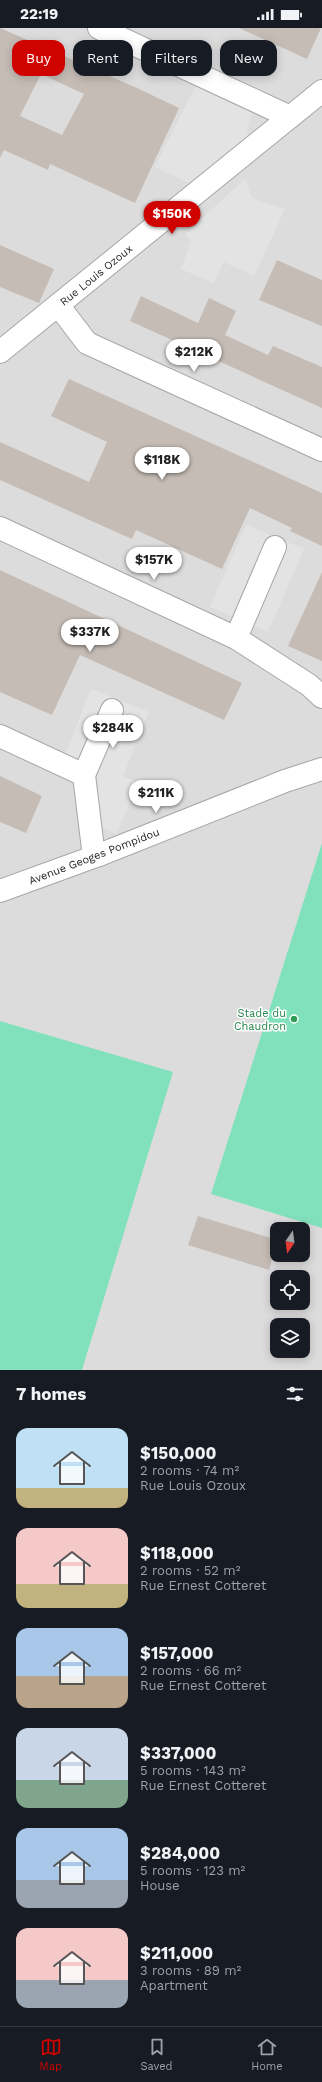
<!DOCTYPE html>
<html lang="en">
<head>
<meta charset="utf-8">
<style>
  body { margin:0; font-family:"Work Sans",sans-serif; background:#20242c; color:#f1f3f6; height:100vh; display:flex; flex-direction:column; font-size:15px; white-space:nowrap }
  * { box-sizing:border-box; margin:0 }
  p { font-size:13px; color:#9ea1a6 }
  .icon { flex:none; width:22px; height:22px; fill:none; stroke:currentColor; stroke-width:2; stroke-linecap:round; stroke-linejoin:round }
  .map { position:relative; height:1342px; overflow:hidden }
  .drawer { display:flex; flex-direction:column; background:#171b24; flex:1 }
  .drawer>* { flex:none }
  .guide { position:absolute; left:12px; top:12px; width:298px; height:36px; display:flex; gap:8px }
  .needle { width:26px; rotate:194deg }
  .fabs { position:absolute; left:270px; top:1194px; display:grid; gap:8px }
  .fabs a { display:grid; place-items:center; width:40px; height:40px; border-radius:8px; background:#171b24; box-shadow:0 2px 10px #0003; font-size:20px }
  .price { position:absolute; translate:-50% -34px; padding:0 9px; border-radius:14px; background:#fff; color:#222; font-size:13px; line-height:26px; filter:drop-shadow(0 1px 2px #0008) }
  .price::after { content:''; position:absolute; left:50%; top:24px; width:12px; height:9px; margin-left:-6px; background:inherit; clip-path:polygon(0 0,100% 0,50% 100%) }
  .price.selected { background:#cf0200; color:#fff }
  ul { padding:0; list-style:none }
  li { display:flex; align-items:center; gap:12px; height:100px; padding:0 16px }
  li span { display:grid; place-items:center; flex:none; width:112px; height:80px; border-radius:12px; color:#555 }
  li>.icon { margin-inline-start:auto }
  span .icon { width:48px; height:48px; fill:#fffc; stroke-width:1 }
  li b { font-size:17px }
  h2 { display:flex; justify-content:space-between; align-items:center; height:48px; padding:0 16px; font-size:17px }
  .pill { padding:0 14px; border-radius:12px; background:#171b24; box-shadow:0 2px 10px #0003; font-size:14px; line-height:36px }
  .pill.selected { background:#cf0200; color:#fff }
  .status { display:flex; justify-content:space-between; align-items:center; height:28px; padding:0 20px; background:#171b24; direction:ltr }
  .status svg { height:11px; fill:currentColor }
  .tabs { display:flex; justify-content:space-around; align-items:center; height:56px; border-top:1px solid #363941; background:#171b24; font-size:11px; color:#9ea1a6 }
  .tabs a { display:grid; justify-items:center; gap:2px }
  .tabs .selected { color:#cf0200 }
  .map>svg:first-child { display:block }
  .residential { fill:#dddcdc; fill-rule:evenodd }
  .pitch { fill:#82e1bd }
  .parking { fill:#e3e3e3 }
  .building { fill:#c5bcb5; fill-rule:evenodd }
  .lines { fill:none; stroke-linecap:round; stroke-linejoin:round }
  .minor-casing { stroke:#a6a6a6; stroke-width:24 }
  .minor { stroke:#fff; stroke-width:22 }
  .leisure-dot { fill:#2e9e5b; stroke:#fff; stroke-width:1.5 }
  .labels { text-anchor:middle; stroke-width:3; stroke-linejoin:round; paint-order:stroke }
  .street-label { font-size:11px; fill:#1f1f1f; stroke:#fff }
  .leisure-label { font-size:11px; fill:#27864d; stroke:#fff; text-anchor:end }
</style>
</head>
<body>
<div class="status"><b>22:19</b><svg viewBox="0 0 49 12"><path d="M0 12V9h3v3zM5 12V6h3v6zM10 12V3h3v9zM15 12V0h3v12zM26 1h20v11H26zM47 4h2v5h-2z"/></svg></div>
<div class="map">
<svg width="322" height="1342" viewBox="0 0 322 1342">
  <rect width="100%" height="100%" fill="#f0ede5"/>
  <!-- residential -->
  <path class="residential" d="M0 0H322V1342H0ZM277 1201H303V1227H277ZM277 1249H303V1275H277ZM277 1297H303V1323H277Z"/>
  <!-- pitch -->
  <g class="pitch">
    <polygon points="322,815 322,1200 211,1166"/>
    <polygon points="0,993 173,1044 82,1342 0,1342"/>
  </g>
  <!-- parking -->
  <g class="parking">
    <polygon points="199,51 253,78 247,105 256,109 193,157 155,139"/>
    <polygon points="245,151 252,170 285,181 254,248 224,234 214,255 181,241 191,213 185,206"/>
    <polygon points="246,497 304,521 268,604 210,579"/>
    <polygon points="91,661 149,684 123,748 138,754 117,806 78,790 97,742 64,729"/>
  </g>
  <!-- building -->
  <g class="building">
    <path d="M0 0 137 60 179 80 135 175 50 136 48 142 4 122 0 130ZM41 46 84 66 62 107 20 88Z"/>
    <polygon points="239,0 321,0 307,31"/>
    <polygon points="0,217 54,241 39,275 0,259"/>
    <polygon points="277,232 322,252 322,298 259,272"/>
    <polygon points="141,268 198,295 209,270 236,283 225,307 268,327 273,318 322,339 322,380 130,293"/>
    <polygon points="69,351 322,465 322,518 290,503 292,500 250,480 222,541 136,502 132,511 0,452 0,414 89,454 107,414 51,388"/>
    <polygon points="0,542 242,655 224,692 80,627 52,687 0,664"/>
    <polygon points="322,544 322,633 288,618"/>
    <polygon points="0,748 42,768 26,805 0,794"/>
    <polygon points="198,1188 277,1212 269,1242 188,1217"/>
  </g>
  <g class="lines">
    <defs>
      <g id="minor">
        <polyline points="99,0 290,89"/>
        <polyline points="58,277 87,315 322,422"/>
        <polyline points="0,324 322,63"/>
        <polyline points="0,500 236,610 275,519"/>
        <polyline points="236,610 309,657 322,669"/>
        <polyline points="0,708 84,747 93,821 99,827"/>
        <polyline points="84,747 112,682"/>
        <polyline points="0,863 99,827 285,753 322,741"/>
      </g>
    </defs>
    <!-- minor casing -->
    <use href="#minor" class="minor-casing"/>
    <!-- minor -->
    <use href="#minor" class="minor"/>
  </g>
  <!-- markers -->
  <circle class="leisure-dot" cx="294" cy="991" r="4"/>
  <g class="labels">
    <!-- street labels -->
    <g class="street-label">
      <text transform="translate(96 247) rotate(-39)" y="4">Rue Louis Ozoux</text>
      <text transform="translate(94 828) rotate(-21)" y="4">Avenue Geoges Pompidou</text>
    </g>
    <!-- leisure labels -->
    <g class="leisure-label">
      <text x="286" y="989">Stade du<tspan x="286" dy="13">Chaudron</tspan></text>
    </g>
  </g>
</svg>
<div class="fabs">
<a><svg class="needle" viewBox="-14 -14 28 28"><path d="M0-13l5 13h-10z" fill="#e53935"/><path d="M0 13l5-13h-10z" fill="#9ea1a6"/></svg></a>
<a><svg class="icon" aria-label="locate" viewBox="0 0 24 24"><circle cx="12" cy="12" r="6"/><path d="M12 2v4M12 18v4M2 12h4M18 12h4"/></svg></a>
<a><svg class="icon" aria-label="layers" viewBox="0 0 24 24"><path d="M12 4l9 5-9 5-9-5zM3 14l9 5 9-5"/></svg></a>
</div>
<b class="price selected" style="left:172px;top:207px">$150K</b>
<b class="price" style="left:194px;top:345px">$212K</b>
<b class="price" style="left:162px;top:453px">$118K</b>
<b class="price" style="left:154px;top:553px">$157K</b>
<b class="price" style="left:90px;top:625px">$337K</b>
<b class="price" style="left:113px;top:721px">$284K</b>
<b class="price" style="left:156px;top:786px">$211K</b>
<div class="guide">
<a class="pill selected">Buy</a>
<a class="pill">Rent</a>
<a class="pill">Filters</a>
<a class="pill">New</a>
</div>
</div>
<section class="drawer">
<h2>7 homes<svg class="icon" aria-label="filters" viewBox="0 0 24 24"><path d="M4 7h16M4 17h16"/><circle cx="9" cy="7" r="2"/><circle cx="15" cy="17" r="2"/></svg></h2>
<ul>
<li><span style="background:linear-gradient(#bfe0f5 75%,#c2b280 0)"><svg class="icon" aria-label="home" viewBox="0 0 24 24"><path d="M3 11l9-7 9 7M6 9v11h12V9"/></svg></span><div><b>$150,000</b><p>2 rooms · 74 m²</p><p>Rue Louis Ozoux</p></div></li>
<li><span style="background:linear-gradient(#f6c9c9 70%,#c2b280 0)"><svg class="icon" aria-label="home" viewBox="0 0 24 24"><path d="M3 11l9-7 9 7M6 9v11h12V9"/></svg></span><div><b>$118,000</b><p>2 rooms · 52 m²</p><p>Rue Ernest Cotteret</p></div></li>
<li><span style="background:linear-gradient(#a9c7e8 60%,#b9a48a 0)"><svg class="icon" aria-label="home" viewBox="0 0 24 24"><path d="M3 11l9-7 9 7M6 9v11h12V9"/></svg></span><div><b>$157,000</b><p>2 rooms · 66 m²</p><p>Rue Ernest Cotteret</p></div></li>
<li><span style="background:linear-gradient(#c9d6e8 65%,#7fa58c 0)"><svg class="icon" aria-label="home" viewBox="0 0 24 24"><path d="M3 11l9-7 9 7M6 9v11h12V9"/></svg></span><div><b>$337,000</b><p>5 rooms · 143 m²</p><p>Rue Ernest Cotteret</p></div></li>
<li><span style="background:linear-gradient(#a9c7e8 65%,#9aa5b1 0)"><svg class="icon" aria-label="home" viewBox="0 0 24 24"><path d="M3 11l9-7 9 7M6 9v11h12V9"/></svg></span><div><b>$284,000</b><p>5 rooms · 123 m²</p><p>House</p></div></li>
<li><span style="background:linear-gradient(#f6c9c9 65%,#9aa5b1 0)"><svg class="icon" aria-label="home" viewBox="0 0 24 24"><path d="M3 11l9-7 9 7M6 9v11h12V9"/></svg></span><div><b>$211,000</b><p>3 rooms · 89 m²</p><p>Apartment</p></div></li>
</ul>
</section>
<nav class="tabs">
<a class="selected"><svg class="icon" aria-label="map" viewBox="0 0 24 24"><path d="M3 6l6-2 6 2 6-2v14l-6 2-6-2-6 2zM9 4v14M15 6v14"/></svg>Map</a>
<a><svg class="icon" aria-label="saved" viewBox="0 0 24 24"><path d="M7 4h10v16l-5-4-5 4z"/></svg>Saved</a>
<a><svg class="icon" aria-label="home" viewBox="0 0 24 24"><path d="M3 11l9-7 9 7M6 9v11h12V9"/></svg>Home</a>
</nav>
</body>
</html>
